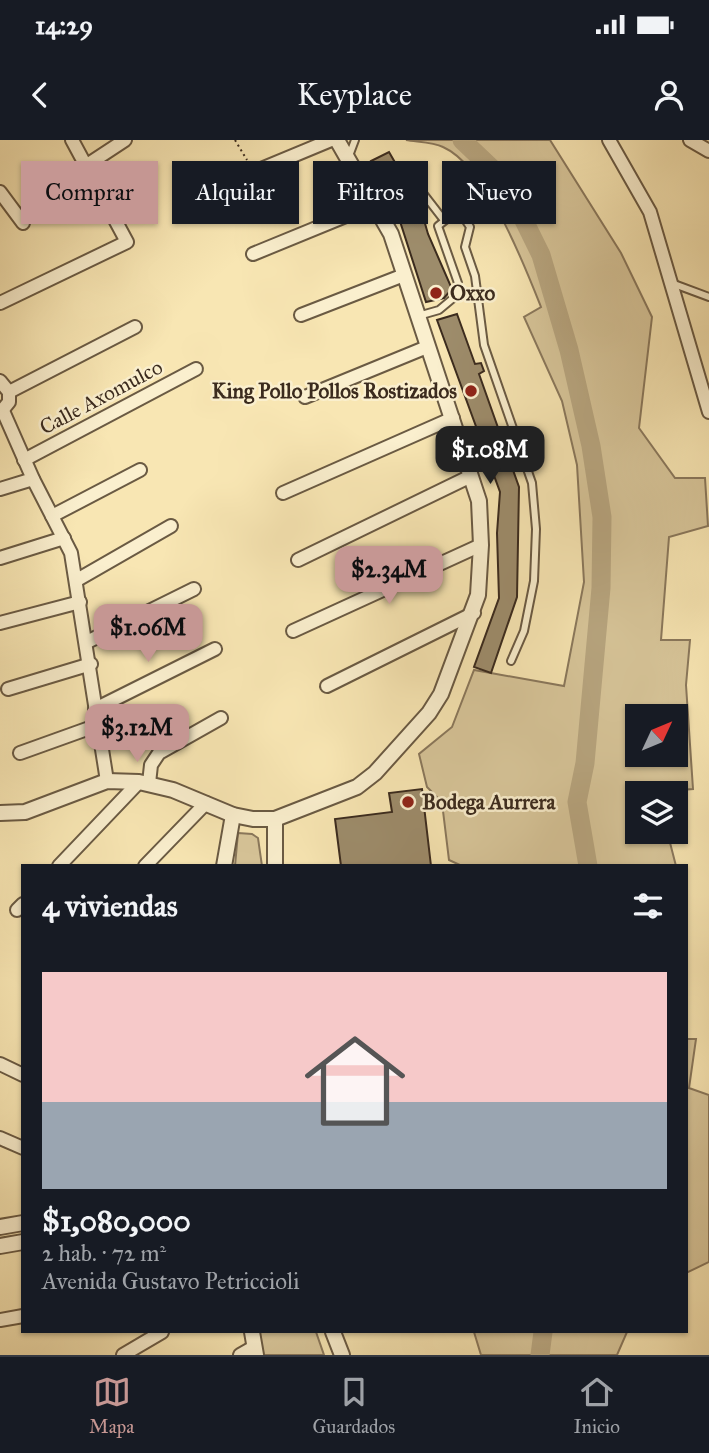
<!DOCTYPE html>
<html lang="es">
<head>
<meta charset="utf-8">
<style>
  body { margin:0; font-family:"IM FELL Great Primer",serif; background:#20242c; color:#f1f3f6; height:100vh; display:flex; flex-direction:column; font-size:26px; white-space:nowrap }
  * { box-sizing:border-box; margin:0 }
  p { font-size:23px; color:#9ea1a6 }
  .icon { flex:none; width:38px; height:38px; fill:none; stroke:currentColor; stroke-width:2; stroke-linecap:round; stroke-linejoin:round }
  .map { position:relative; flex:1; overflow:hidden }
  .panel { position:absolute; left:21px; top:724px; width:667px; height:469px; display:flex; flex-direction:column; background:#171b24; border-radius:0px; box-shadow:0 2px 5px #0004 }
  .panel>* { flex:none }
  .hud { position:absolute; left:21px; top:21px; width:668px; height:63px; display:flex; gap:14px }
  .needle { width:46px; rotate:46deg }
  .tools { position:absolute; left:625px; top:564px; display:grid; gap:14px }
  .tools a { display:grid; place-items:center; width:63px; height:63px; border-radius:0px; background:#171b24; box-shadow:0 2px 5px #0004; font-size:35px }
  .price { position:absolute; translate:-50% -60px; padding:0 16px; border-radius:14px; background:#c59692; color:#111; font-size:23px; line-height:46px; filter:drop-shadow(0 2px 4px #0008) }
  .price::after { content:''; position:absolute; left:50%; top:42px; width:21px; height:16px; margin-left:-10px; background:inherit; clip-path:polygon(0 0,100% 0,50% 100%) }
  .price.on { background:#222; color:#fff }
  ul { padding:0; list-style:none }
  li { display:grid; align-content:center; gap:14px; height:371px; padding:0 21px }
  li+li { border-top:2px solid #363941 }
  li span { display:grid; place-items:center; height:217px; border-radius:0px; color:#555 }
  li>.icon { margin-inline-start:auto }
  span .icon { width:126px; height:126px; fill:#fffc; stroke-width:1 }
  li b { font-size:30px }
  h2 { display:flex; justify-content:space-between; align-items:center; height:84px; padding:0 21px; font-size:30px }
  .pill { padding:0 24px; border-radius:0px; background:#171b24; box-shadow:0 2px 5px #0004; font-size:24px; line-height:63px }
  .pill.on { background:#c59692; color:#111 }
  .status { display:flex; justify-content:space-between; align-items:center; height:49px; padding:0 35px; background:#171b24; direction:ltr }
  .status svg { height:19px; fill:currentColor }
  header { display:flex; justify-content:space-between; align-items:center; height:91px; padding:0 21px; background:#171b24; font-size:32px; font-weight:600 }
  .tabs { display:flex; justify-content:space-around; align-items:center; height:98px; border-top:2px solid #363941; background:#171b24; font-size:19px; color:#9ea1a6 }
  .tabs a { display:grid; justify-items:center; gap:4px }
  .tabs .on { color:#c59692 }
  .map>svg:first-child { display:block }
  .green { fill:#d8c69a; stroke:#8a785c; stroke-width:2; fill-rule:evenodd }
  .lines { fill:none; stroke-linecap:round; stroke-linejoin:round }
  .river { stroke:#b8a680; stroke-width:19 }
  .building { fill:#9d8c6b; stroke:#3b2b1e; stroke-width:2 }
  .service-casing { stroke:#6a5a43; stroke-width:10 }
  .minor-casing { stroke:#6a5a43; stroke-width:16 }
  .tertiary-casing { stroke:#6a5a43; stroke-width:18 }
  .path { stroke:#3b2b1e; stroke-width:2; stroke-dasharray:2 3.5; stroke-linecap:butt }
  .service { stroke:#faefce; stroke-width:6 }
  .minor { stroke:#faefce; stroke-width:12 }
  .tertiary { stroke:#faefce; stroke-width:14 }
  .poi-dot { fill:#8f2418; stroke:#faefce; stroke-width:2.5 }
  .labels { text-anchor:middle; stroke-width:5; stroke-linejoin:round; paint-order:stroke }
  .poi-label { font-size:21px; font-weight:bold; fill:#3b2b1e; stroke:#faefce; text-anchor:start }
  .street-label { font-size:21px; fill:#3b2b1e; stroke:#faefce }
</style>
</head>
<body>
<div class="status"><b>14:29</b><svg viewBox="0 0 49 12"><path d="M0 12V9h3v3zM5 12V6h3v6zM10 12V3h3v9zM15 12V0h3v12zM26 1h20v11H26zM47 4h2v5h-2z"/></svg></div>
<header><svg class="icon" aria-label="back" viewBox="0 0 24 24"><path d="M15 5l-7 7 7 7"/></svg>Keyplace<svg class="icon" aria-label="person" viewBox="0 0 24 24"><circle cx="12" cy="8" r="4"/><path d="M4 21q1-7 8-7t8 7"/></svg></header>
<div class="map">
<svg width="709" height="1215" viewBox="0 0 709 1215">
  <rect width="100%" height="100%" fill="#f8e6b3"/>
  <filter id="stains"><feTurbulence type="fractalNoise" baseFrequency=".00286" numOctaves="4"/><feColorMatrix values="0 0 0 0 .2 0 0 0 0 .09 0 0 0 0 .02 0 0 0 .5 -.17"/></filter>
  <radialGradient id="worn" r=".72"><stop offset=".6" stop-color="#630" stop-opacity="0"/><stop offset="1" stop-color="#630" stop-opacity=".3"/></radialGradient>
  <!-- green -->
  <g class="green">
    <path d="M406 0H550L621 113 652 177 639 288 675 338H705L708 386 669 397 661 500H690L686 545 693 649 637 653V691H667L676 726H462L449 720 443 671 437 657 427 647 419 614 452 587 474 530 564 546 584 442 577 325 562 261 524 177 541 167C524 124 486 26 443 7 433 2 417 2 406 0ZM637 576H676V614H637Z"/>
    <polygon points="238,693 252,694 258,698 262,726 235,726"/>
    <polygon points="686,899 696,899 689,948 709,955 709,1122 686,1133"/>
    <polygon points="256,1192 316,1192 324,1215 260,1215"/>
    <polygon points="474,1192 627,1192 617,1215 481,1215"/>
  </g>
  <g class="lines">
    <!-- river -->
    <g class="river">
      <polyline points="462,0 504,40 541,115 569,210 591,306 602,377 601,448 585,623 577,662 588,726"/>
      <polyline points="540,1215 543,1192"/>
    </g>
  </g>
  <!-- building -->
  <g class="building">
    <polygon points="389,12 420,66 428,94 452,149 444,158 426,162 396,69 371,21"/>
    <polygon points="457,174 475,224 481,223 484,231 479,234 519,347 517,457 491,533 474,527 499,458 497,393 500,352 437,180"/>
    <polygon points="422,649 431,726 341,726 335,679 392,672 389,653"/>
  </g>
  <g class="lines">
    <defs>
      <g id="service">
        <polyline points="349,16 355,0"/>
        <polyline points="405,30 443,79"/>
        <polyline points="674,144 709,157"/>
        <polyline points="418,176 439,170 457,155 458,143 438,86 453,74 464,78 470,87 465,107 475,136 484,205 532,343 536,389 534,441 524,491 511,521"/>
      </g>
      <g id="minor">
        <polyline points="609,0 650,72 709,272"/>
        <polyline points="690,0 709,11"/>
        <polyline points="87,25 125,0"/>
        <polyline points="0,52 23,83"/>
        <polyline points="220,52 254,32 331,0"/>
        <polyline points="253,114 375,64"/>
        <polyline points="0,163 127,102 72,0"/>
        <polyline points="301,175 404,135"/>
        <polyline points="0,241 9,252 9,262 0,273"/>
        <polyline points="9,252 135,187"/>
        <polyline points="305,257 427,207"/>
        <polyline points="3,271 33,339 71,413 107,641"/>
        <polyline points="24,320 196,229"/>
        <polyline points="0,349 33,339"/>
        <polyline points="283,353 453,278"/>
        <polyline points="52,376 140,330"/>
        <polyline points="0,418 64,398"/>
        <polyline points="298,420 471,336"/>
        <polyline points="77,440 171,386"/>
        <polyline points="0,483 80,462"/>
        <polyline points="293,491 481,405"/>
        <polyline points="87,502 194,449"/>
        <polyline points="327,546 474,473"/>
        <polyline points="8,549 91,524"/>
        <polyline points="95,569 215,509"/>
        <polyline points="20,613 98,585"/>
        <polyline points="149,643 151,625 159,613 221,578"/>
        <polyline points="59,726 139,642"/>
        <polyline points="145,726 206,663"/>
        <polyline points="17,770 23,764"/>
        <polyline points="0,924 23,935"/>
        <polyline points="0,998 23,1008"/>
        <polyline points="0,1180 23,1176"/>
        <polyline points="123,1215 162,1192"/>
        <polyline points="240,1215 254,1207"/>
      </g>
      <g id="tertiary">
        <polyline points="0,673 25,672 107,641 139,642 173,650 233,675 253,679 275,679 357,647 375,633 429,573 441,554 478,455 481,405 479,361 391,94 337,0"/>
        <polyline points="275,679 275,726"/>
        <polyline points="224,726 233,675"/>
        <polyline points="0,1087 23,1083"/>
        <polyline points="0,1106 23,1102"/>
        <polyline points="252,1192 256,1215"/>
        <polyline points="333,1192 342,1215"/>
      </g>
    </defs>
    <!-- service casing -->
    <use href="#service" class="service-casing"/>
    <!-- minor casing -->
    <use href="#minor" class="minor-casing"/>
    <!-- tertiary casing -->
    <use href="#tertiary" class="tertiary-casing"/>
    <!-- path -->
    <polyline class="path" points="235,0 247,20"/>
    <!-- service -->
    <use href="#service" class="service"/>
    <!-- minor -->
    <use href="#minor" class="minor"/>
    <!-- tertiary -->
    <use href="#tertiary" class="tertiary"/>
  </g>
  <!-- markers -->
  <g class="poi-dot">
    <circle cx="436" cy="153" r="7"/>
    <circle cx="471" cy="251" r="7"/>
    <circle cx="408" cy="662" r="7"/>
  </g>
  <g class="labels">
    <!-- poi labels -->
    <g class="poi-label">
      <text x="450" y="160">Oxxo</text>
      <text x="457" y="258" text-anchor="end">King Pollo Pollos Rostizados</text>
      <text x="422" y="669">Bodega Aurrera</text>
    </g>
    <!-- street labels -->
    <g class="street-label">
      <text transform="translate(101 257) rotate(-28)" y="7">Calle Axomulco</text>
    </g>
  </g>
  <rect width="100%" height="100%" filter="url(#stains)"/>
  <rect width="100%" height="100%" fill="url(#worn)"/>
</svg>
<div class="tools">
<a><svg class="needle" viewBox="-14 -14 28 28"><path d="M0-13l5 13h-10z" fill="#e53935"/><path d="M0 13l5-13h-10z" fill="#9ea1a6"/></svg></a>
<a><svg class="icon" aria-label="layers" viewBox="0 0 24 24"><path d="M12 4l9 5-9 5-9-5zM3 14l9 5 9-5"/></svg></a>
</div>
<b class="price on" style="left:490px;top:346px">$1.08M</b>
<b class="price" style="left:389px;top:466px">$2.34M</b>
<b class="price" style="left:148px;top:524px">$1.06M</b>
<b class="price" style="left:137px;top:624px">$3.12M</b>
<div class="hud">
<a class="pill on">Comprar</a>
<a class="pill">Alquilar</a>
<a class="pill">Filtros</a>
<a class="pill">Nuevo</a>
</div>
<section class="panel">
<h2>4 viviendas<svg class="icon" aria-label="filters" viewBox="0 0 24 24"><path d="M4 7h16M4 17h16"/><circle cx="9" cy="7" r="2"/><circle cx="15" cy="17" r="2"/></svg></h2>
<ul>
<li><span style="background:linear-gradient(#f6c9c9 60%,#9aa5b1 0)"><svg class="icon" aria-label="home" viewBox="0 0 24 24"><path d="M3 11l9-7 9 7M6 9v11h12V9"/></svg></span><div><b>$1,080,000</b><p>2 hab. · 72 m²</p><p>Avenida Gustavo Petriccioli</p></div></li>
</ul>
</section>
</div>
<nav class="tabs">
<a class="on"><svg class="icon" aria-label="map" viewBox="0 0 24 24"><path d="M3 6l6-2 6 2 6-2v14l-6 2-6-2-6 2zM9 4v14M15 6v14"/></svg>Mapa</a>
<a><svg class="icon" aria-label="saved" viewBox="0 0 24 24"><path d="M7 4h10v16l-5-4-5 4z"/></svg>Guardados</a>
<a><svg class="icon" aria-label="home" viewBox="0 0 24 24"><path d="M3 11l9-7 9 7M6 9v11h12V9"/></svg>Inicio</a>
</nav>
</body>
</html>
